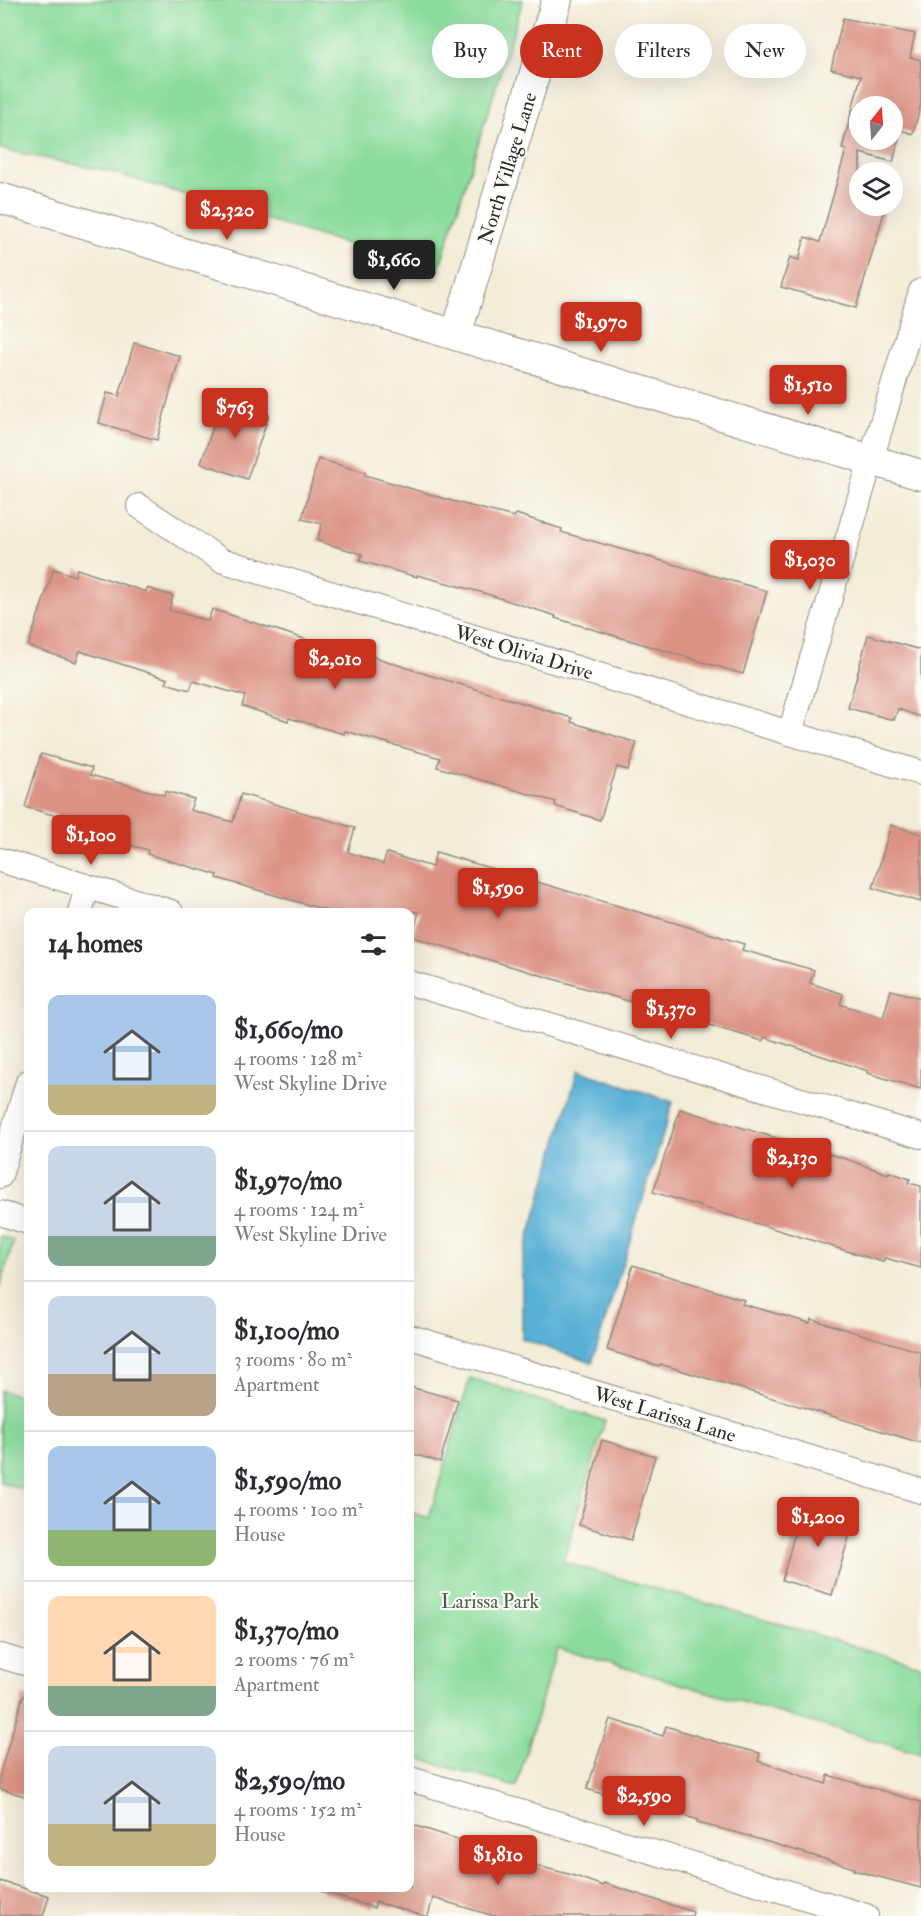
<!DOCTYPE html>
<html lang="en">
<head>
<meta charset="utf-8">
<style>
  body { margin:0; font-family:"IM FELL Double Pica",serif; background:#f2f2f3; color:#2b2b33; height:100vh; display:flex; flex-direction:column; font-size:22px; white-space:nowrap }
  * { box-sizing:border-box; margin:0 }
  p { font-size:20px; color:#7c7c81 }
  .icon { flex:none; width:33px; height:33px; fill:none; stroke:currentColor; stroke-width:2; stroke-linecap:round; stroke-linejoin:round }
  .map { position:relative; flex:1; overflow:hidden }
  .panel { position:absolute; left:24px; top:908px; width:390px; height:984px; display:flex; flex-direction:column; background:#fff; border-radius:12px; box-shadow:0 6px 24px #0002 }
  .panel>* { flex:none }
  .hud { position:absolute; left:432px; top:24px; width:399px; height:54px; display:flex; gap:12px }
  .needle { width:39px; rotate:17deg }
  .controls { position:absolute; left:849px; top:96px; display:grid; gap:12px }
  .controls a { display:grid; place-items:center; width:54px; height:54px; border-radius:50%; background:#fff; box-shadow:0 6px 24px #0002; font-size:30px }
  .price { position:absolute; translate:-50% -51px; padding:0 14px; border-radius:6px; background:#c8321e; color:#fff; font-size:20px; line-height:39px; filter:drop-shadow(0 2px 3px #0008) }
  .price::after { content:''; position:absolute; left:50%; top:36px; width:18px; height:14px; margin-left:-9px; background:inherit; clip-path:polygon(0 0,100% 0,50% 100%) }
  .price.selected { background:#222; color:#fff }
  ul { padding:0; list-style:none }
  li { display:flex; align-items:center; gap:18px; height:150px; padding:0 24px }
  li+li { border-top:2px solid #e1e1e2 }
  li span { display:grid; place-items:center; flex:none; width:168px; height:120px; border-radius:12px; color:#555 }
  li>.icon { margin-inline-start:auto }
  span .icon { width:72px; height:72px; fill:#fffc; stroke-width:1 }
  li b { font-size:26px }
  h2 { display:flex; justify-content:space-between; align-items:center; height:72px; padding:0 24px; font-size:26px }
  .pill { padding:0 21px; border-radius:27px; background:#fff; box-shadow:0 6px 24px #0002; font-size:21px; line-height:54px }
  .pill.selected { background:#c8321e; color:#fff }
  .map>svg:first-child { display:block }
  .green { fill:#8bdc9c; stroke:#5b8464; stroke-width:1.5 }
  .water { fill:#58b0d5; stroke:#426e80; stroke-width:1.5 }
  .building { fill:#dc9384; fill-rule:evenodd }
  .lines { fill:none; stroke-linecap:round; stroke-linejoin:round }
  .minor-casing { stroke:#8f8c81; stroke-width:26 }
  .tertiary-casing { stroke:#8f8c81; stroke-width:32 }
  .minor { stroke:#fff; stroke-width:24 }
  .tertiary { stroke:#fff; stroke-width:30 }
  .labels { text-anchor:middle; stroke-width:4.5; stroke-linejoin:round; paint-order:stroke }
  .street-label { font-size:20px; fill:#2b2b2b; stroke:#fdfcf7 }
  .park-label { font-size:20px; fill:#48604d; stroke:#fdfcf7 }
</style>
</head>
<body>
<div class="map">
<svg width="921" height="1916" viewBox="0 0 921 1916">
  <rect width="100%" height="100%" fill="#fdfcf7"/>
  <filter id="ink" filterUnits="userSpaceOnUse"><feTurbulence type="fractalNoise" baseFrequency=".0167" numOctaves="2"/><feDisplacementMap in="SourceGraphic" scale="12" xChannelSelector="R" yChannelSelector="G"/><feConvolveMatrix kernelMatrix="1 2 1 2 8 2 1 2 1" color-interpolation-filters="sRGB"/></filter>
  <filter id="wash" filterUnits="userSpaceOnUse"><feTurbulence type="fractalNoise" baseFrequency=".008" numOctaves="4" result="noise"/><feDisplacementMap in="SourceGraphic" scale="24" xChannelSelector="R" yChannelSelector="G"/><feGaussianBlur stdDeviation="1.35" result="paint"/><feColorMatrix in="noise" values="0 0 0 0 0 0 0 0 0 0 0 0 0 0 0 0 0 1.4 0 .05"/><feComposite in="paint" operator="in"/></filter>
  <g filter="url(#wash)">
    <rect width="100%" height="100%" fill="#f3ecd7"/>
    <!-- green -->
    <g class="green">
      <polygon points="0,0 523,0 438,272 108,171 0,149"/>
      <polygon points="0,1236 14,1241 0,1287"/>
      <polygon points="470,1378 605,1421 563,1562 921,1665 921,1754 557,1648 516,1787 410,1756 410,1512 429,1518"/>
      <polygon points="0,1390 28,1398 28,1490 0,1482"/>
    </g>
    <!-- water -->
    <polygon class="water" points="578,1070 673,1102 592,1363 522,1339 522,1260"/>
    <g id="blocks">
      <!-- building -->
      <g class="building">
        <path d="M843 18 915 34 910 57 921 60V104L913 134 901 130 893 162 860 153V206H886L856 308 781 287 790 257 799 260 805 237 820 242 846 150 842 149 861 76 831 69ZM860 106H892V140H860Z"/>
        <polygon points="134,343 180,356 157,440 99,423 107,393 119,396"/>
        <polygon points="222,400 269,415 247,479 201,463"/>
        <polygon points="318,459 365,472 365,475 459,503 514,517 516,514 562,529 561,532 767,591 743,674 555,618 556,616 484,593 417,575 417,577 360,561 362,554 317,541 322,524 302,519"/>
        <polygon points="54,569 75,576 77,569 146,592 147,588 173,596 169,610 208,621 212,609 320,644 320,641 378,658 419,672 572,718 571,722 637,743 628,770 617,767 600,820 555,806 556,802 437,767 440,758 345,731 344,734 289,718 288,721 242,706 245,696 193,681 190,690 166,683 168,679 80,651 76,662 28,646"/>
        <polygon points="868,635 921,650 921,717 898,709 894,720 848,708"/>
        <polygon points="41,754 92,768 90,775 164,795 165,791 194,799 190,810 233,822 241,794 355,828 348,852 383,864 387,853 432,867 436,852 692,928 744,944 742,950 814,970 810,983 843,994 840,1004 883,1018 891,990 921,998 921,1089 867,1073 868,1071 764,1037 763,1041 412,937 419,912 332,912 217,878 218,875 147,854 148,850 83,832 85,824 25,807"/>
        <polygon points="891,825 921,834 921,902 873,888"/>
        <polygon points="680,1109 849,1160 888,1174 889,1172 910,1179 908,1183 921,1186 921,1268 885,1258 883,1262 653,1192"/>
        <polygon points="633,1265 744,1300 742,1304 810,1323 811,1319 921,1352 921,1443 660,1364 659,1366 607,1350"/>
        <polygon points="410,1387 458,1400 440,1462 410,1453"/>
        <polygon points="602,1440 655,1456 631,1540 579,1525"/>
        <polygon points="804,1500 832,1508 831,1513 854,1520 832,1595 782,1580"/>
        <polygon points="23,1696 28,1696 28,1797 0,1789 0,1773"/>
        <polygon points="610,1719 663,1736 666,1726 719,1743 760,1753 758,1761 826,1784 828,1775 921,1802 921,1888 853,1870 854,1868 738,1833 697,1823 698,1820 628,1798 627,1802 587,1789"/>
        <polygon points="410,1824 498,1852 497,1855 572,1875 603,1886 604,1883 693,1912 692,1916 494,1916 433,1898 428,1916 424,1916 376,1902 374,1908 321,1891 321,1887 410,1887"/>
        <polygon points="0,1881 49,1896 43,1916 0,1916"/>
      </g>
    </g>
  </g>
  <g filter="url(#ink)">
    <use href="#blocks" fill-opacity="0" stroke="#8f8c81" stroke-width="1.5"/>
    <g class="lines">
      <defs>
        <g id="minor">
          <polyline points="139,506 221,560 921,773"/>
          <polyline points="790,733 921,291"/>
          <polyline points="0,860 171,912"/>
          <polyline points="80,912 87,887"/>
          <polyline points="410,983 921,1136"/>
          <polyline points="0,1176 28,1082"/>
          <polyline points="0,1213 28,1222"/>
          <polyline points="410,1337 921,1491"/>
          <polyline points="0,1656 28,1664"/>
          <polyline points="410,1779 866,1916"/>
        </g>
        <g id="tertiary">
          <polyline points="0,198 921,475"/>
          <polyline points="456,335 557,0"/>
        </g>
      </defs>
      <!-- minor casing -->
      <use href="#minor" class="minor-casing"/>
      <!-- tertiary casing -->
      <use href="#tertiary" class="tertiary-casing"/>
      <!-- minor -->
      <use href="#minor" class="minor"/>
      <!-- tertiary -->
      <use href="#tertiary" class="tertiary"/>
    </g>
  </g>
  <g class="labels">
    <!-- street labels -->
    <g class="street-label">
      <text transform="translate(507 168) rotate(-73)" y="7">North Village Lane</text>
      <text transform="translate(524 652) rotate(17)" y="7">West Olivia Drive</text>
      <text transform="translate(665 1414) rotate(17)" y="7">West Larissa Lane</text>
    </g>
    <!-- park labels -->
    <g class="park-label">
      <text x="490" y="1608">Larissa Park</text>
    </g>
  </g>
</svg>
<div class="controls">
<a><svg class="needle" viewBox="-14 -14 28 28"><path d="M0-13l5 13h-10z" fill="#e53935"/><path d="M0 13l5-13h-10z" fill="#7c7c81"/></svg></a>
<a><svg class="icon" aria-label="layers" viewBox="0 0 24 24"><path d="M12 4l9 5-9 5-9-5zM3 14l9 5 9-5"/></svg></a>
</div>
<b class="price" style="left:227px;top:241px">$2,320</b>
<b class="price selected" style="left:394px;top:291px">$1,660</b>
<b class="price" style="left:601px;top:353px">$1,970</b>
<b class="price" style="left:808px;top:416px">$1,510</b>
<b class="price" style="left:235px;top:439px">$763</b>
<b class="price" style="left:810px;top:591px">$1,030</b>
<b class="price" style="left:335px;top:690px">$2,010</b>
<b class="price" style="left:91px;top:866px">$1,100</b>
<b class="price" style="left:498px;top:919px">$1,590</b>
<b class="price" style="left:671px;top:1040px">$1,370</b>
<b class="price" style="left:792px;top:1189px">$2,130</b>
<b class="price" style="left:818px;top:1548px">$1,200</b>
<b class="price" style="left:644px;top:1827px">$2,590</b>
<b class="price" style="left:498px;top:1886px">$1,810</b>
<div class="hud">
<a class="pill">Buy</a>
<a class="pill selected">Rent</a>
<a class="pill">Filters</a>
<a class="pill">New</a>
</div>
<section class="panel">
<h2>14 homes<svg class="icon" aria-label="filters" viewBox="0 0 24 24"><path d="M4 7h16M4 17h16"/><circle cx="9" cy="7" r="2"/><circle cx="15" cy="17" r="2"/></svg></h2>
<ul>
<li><span style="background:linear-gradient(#a9c7e8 75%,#c2b280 0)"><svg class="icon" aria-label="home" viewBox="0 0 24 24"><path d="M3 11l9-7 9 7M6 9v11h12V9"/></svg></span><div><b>$1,660/mo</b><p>4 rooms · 128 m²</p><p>West Skyline Drive</p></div></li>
<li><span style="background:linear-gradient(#c9d6e8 75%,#7fa58c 0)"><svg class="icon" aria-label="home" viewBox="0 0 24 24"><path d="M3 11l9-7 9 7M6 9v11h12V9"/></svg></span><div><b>$1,970/mo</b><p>4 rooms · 124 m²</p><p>West Skyline Drive</p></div></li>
<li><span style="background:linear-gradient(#c9d6e8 65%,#b9a48a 0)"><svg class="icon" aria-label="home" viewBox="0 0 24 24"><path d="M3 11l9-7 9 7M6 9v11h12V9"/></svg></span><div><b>$1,100/mo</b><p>3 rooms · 80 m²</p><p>Apartment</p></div></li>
<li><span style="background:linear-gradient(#a9c7e8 70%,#8fb573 0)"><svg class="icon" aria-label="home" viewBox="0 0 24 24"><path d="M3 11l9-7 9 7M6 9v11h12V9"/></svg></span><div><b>$1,590/mo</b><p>4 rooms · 100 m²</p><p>House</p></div></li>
<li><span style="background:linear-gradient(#ffd9b3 75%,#7fa58c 0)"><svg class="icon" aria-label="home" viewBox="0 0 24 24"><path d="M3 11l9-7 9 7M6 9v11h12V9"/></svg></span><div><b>$1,370/mo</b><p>2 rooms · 76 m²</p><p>Apartment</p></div></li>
<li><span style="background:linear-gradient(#c9d6e8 65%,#c2b280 0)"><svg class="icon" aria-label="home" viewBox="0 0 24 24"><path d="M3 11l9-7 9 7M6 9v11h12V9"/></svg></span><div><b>$2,590/mo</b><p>4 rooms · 152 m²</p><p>House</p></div></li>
</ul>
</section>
</div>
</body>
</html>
